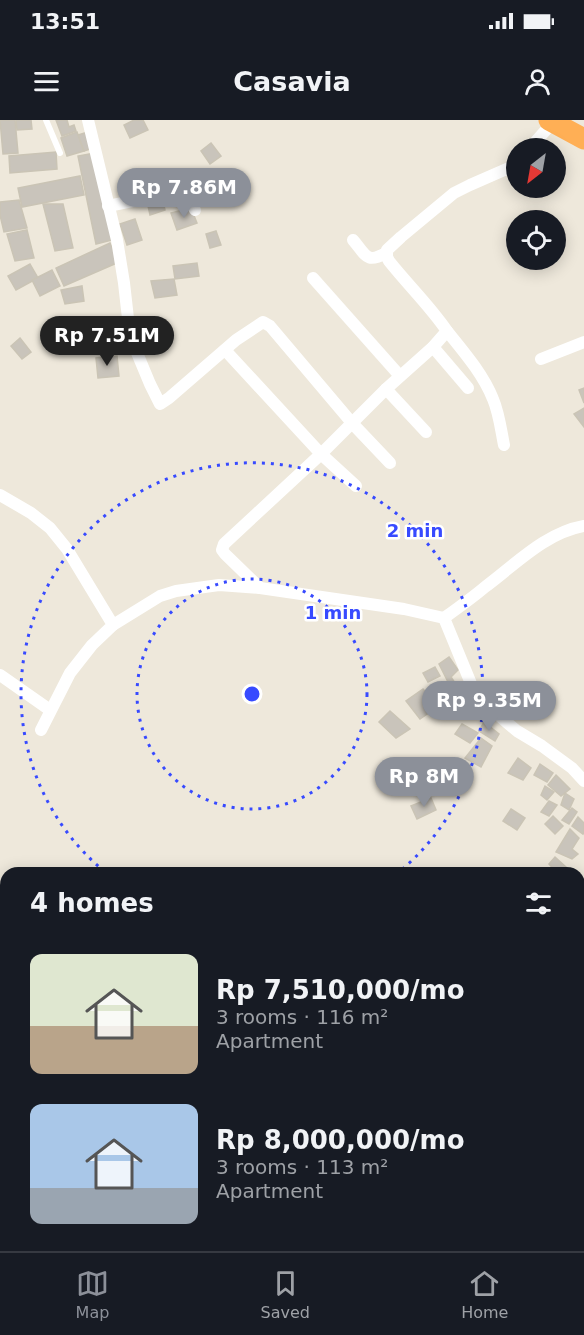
<!DOCTYPE html>
<html lang="en">
<head>
<meta charset="utf-8">
<style>
  body { margin:0; font-family:"DejaVu Sans",sans-serif; background:#20242c; color:#f1f3f6; height:100vh; display:flex; flex-direction:column; font-size:22px; white-space:nowrap }
  * { box-sizing:border-box; margin:0 }
  p { font-size:20px; color:#9ea1a6 }
  .icon { flex:none; width:33px; height:33px; fill:none; stroke:currentColor; stroke-width:2; stroke-linecap:round; stroke-linejoin:round }
  .map { position:relative; flex:1; overflow:hidden }
  .drawer { position:absolute; left:0px; top:747px; width:585px; height:384px; display:flex; flex-direction:column; background:#171b24; border-radius:18px 18px 0 0; box-shadow:0 3px 15px #0003 }
  .drawer>* { flex:none }
  .needle { width:39px; rotate:211deg }
  .buttons { position:absolute; left:506px; top:18px; display:grid; gap:12px }
  .buttons a { display:grid; place-items:center; width:60px; height:60px; border-radius:50%; background:#171b24; box-shadow:0 3px 15px #0003; font-size:30px }
  .price { position:absolute; translate:-50% -51px; padding:0 14px; border-radius:21px; background:#8c9099; color:#fff; font-size:20px; line-height:39px; filter:drop-shadow(0 2px 3px #0008) }
  .price::after { content:''; position:absolute; left:50%; top:36px; width:18px; height:14px; margin-left:-9px; background:inherit; clip-path:polygon(0 0,100% 0,50% 100%) }
  .price.selected { background:#222; color:#fff }
  ul { padding:0; list-style:none }
  li { display:flex; align-items:center; gap:18px; height:150px; padding:0 30px }
  li span { display:grid; place-items:center; flex:none; width:168px; height:120px; border-radius:12px; color:#555 }
  li>.icon { margin-inline-start:auto }
  span .icon { width:72px; height:72px; fill:#fffc; stroke-width:1 }
  li b { font-size:26px }
  h2 { display:flex; justify-content:space-between; align-items:center; height:72px; padding:0 30px; font-size:26px }
  .status { display:flex; justify-content:space-between; align-items:center; height:42px; padding:0 30px; background:#171b24; direction:ltr }
  .status svg { height:16px; fill:currentColor }
  header { display:flex; justify-content:space-between; align-items:center; height:78px; padding:0 30px; background:#171b24; font-size:27px; font-weight:700 }
  .dock { display:flex; justify-content:space-around; align-items:center; height:84px; border-top:2px solid #363941; background:#171b24; font-size:16px; color:#9ea1a6 }
  .dock a { display:grid; justify-items:center; gap:3px }
  .dock .selected { color:#8c9099 }
  .map>svg:first-child { display:block }
  .building { fill:#c9c4bb; stroke:#cac4b5; stroke-width:1.5 }
  .lines { fill:none; stroke-linecap:round; stroke-linejoin:round }
  .lane { stroke:#fff; stroke-width:6 }
  .street { stroke:#fff; stroke-width:12 }
  .highway { stroke:#ffaf55; stroke-width:21 }
  .ring { fill:none; stroke:#374aff; stroke-width:3; stroke-dasharray:3 6 }
  .centre { fill:#374aff; stroke:#fff; stroke-width:3 }
  .ring-label { font-size:18px; text-anchor:middle; font-weight:bold; fill:#374aff; stroke:#fff; stroke-width:5; stroke-linejoin:round; paint-order:stroke }
</style>
</head>
<body>
<div class="status"><b>13:51</b><svg viewBox="0 0 49 12"><path d="M0 12V9h3v3zM5 12V6h3v6zM10 12V3h3v9zM15 12V0h3v12zM26 1h20v11H26zM47 4h2v5h-2z"/></svg></div>
<header><svg class="icon" aria-label="menu" viewBox="0 0 24 24"><path d="M4 6h16M4 12h16M4 18h16"/></svg>Casavia<svg class="icon" aria-label="person" viewBox="0 0 24 24"><circle cx="12" cy="8" r="4"/><path d="M4 21q1-7 8-7t8 7"/></svg></header>
<div class="map">
<svg width="584" height="1131" viewBox="0 0 584 1131">
  <rect width="100%" height="100%" fill="#eee8db"/>
  <!-- building -->
  <g class="building">
    <polygon points="0,0 15,0 18,33 3,34"/>
    <polygon points="16,0 31,0 32,9 17,10"/>
    <polygon points="56,0 67,0 69,7 74,5 76,11 62,16"/>
    <polygon points="134,0 143,0 148,10 130,18 124,5"/>
    <polygon points="77,12 84,31 67,36 61,18"/>
    <polygon points="88,12 93,28 84,31 78,15"/>
    <polygon points="211,23 221,36 210,44 201,31"/>
    <polygon points="56,32 57,49 10,53 9,36"/>
    <polygon points="94,33 112,120 96,124 78,36"/>
    <polygon points="80,56 84,75 22,87 18,68"/>
    <polygon points="162,77 165,90 150,95 147,81"/>
    <polygon points="19,80 27,108 4,112 0,95 0,82"/>
    <polygon points="43,84 63,84 73,128 55,131"/>
    <polygon points="191,88 197,103 177,110 171,93"/>
    <polygon points="135,99 142,120 127,125 120,104"/>
    <polygon points="27,110 34,138 15,141 7,114"/>
    <polygon points="216,111 221,125 210,128 206,114"/>
    <polygon points="110,123 119,142 64,166 56,148"/>
    <polygon points="197,143 199,156 175,159 173,146"/>
    <polygon points="30,144 38,158 16,170 8,156"/>
    <polygon points="52,150 60,166 40,176 32,160"/>
    <polygon points="174,159 177,175 155,178 151,161"/>
    <polygon points="82,166 84,181 65,184 61,170"/>
    <polygon points="89,204 109,205 110,225 90,225"/>
    <polygon points="20,218 31,232 22,239 11,226"/>
    <polygon points="117,236 119,256 98,258 96,238"/>
    <polygon points="584,268 584,283 579,270"/>
    <polygon points="584,288 584,307 574,294"/>
    <polygon points="449,537 458,550 451,557 459,569 452,570 439,544"/>
    <polygon points="435,547 440,556 428,562 423,553"/>
    <polygon points="423,569 437,587 420,599 406,581"/>
    <polygon points="390,591 410,609 396,618 379,602"/>
    <polygon points="484,602 499,614 495,621 479,611"/>
    <polygon points="462,604 478,613 470,623 455,614"/>
    <polygon points="481,618 492,626 481,647 465,638"/>
    <polygon points="518,638 531,648 523,660 508,653"/>
    <polygon points="540,644 553,653 547,662 534,655"/>
    <polygon points="556,655 570,669 561,676 548,665"/>
    <polygon points="545,666 554,672 547,680 541,675"/>
    <polygon points="565,673 574,679 569,690 561,685"/>
    <polygon points="431,678 436,690 417,699 411,686"/>
    <polygon points="549,681 557,685 549,696 541,692"/>
    <polygon points="572,688 577,692 569,704 562,700"/>
    <polygon points="511,689 525,698 517,710 503,701"/>
    <polygon points="553,696 563,706 555,714 545,704"/>
    <polygon points="578,697 584,703 584,712 583,714 572,706"/>
    <polygon points="570,709 579,718 572,729 578,734 572,739 556,732"/>
    <polygon points="555,737 568,749 562,753 557,753 549,744"/>
    <polygon points="582,817 584,819 584,830 579,837 579,821"/>
  </g>
  <g class="lines">
    <!-- lane -->
    <polyline class="lane" points="46,0 60,33"/>
    <!-- street -->
    <g class="street">
      <polyline points="88,0 117,120 124,163 130,216 150,264 160,284 169,278 236,220 263,202 270,206 352,303 390,343"/>
      <polyline points="530,28 553,2"/>
      <polyline points="182,66 195,90"/>
      <polyline points="108,86 157,76 182,66 202,54"/>
      <path d="M353 120C366 135 366 144 386 133"/>
      <polyline points="313,158 400,256"/>
      <path d="M447 211C464 232 483 254 493 279 499 293 501 310 504 325"/>
      <polyline points="433,227 468,268"/>
      <polyline points="225,230 321,334 356,366"/>
      <polyline points="541,239 584,222"/>
      <polyline points="386,269 426,312"/>
      <polyline points="0,375 31,393 50,408 67,429 113,505 92,525 70,553 41,610"/>
      <path d="M584 406C545 413 516 444 485 467 472 478 458 488 444 498L472 566 491 589 517 611 542 626 572 648 584 661"/>
      <path d="M260 468 225 434 222 430 224 424 321 334 386 269 433 227 447 211C430 186 408 165 389 141L387 137V130L401 117 454 73 470 65 509 48 516 43"/>
      <polyline points="113,505 160,476 176,471 219,465 260,468 404,489 444,498"/>
      <polyline points="0,555 50,590"/>
    </g>
    <!-- highway -->
    <polyline class="highway" points="549,0 584,19"/>
  </g>
  <!-- distance rings -->
  <g class="ring">
    <circle cx="252" cy="574" r="115"/>
    <path d="M105 752A231 231 0 1 1 399 752"/>
  </g>
  <circle cx="252" cy="574" r="9" class="centre"/>
  <g class="ring-label">
    <text x="415" y="417">2 min</text>
    <text x="333" y="499">1 min</text>
  </g>
</svg>
<div class="buttons">
<a><svg class="needle" viewBox="-14 -14 28 28"><path d="M0-13l5 13h-10z" fill="#e53935"/><path d="M0 13l5-13h-10z" fill="#9ea1a6"/></svg></a>
<a><svg class="icon" aria-label="locate" viewBox="0 0 24 24"><circle cx="12" cy="12" r="6"/><path d="M12 2v4M12 18v4M2 12h4M18 12h4"/></svg></a>
</div>
<b class="price" style="left:184px;top:99px">Rp 7.86M</b>
<b class="price selected" style="left:107px;top:247px">Rp 7.51M</b>
<b class="price" style="left:489px;top:612px">Rp 9.35M</b>
<b class="price" style="left:424px;top:688px">Rp 8M</b>
<section class="drawer">
<h2>4 homes<svg class="icon" aria-label="filters" viewBox="0 0 24 24"><path d="M4 7h16M4 17h16"/><circle cx="9" cy="7" r="2"/><circle cx="15" cy="17" r="2"/></svg></h2>
<ul>
<li><span style="background:linear-gradient(#dfe7d0 60%,#b9a48a 0)"><svg class="icon" aria-label="home" viewBox="0 0 24 24"><path d="M3 11l9-7 9 7M6 9v11h12V9"/></svg></span><div><b>Rp 7,510,000/mo</b><p>3 rooms · 116 m²</p><p>Apartment</p></div></li>
<li><span style="background:linear-gradient(#a9c7e8 70%,#9aa5b1 0)"><svg class="icon" aria-label="home" viewBox="0 0 24 24"><path d="M3 11l9-7 9 7M6 9v11h12V9"/></svg></span><div><b>Rp 8,000,000/mo</b><p>3 rooms · 113 m²</p><p>Apartment</p></div></li>
</ul>
</section>
</div>
<nav class="dock">
<a class="selected"><svg class="icon" aria-label="map" viewBox="0 0 24 24"><path d="M3 6l6-2 6 2 6-2v14l-6 2-6-2-6 2zM9 4v14M15 6v14"/></svg>Map</a>
<a><svg class="icon" aria-label="saved" viewBox="0 0 24 24"><path d="M7 4h10v16l-5-4-5 4z"/></svg>Saved</a>
<a><svg class="icon" aria-label="home" viewBox="0 0 24 24"><path d="M3 11l9-7 9 7M6 9v11h12V9"/></svg>Home</a>
</nav>
</body>
</html>
